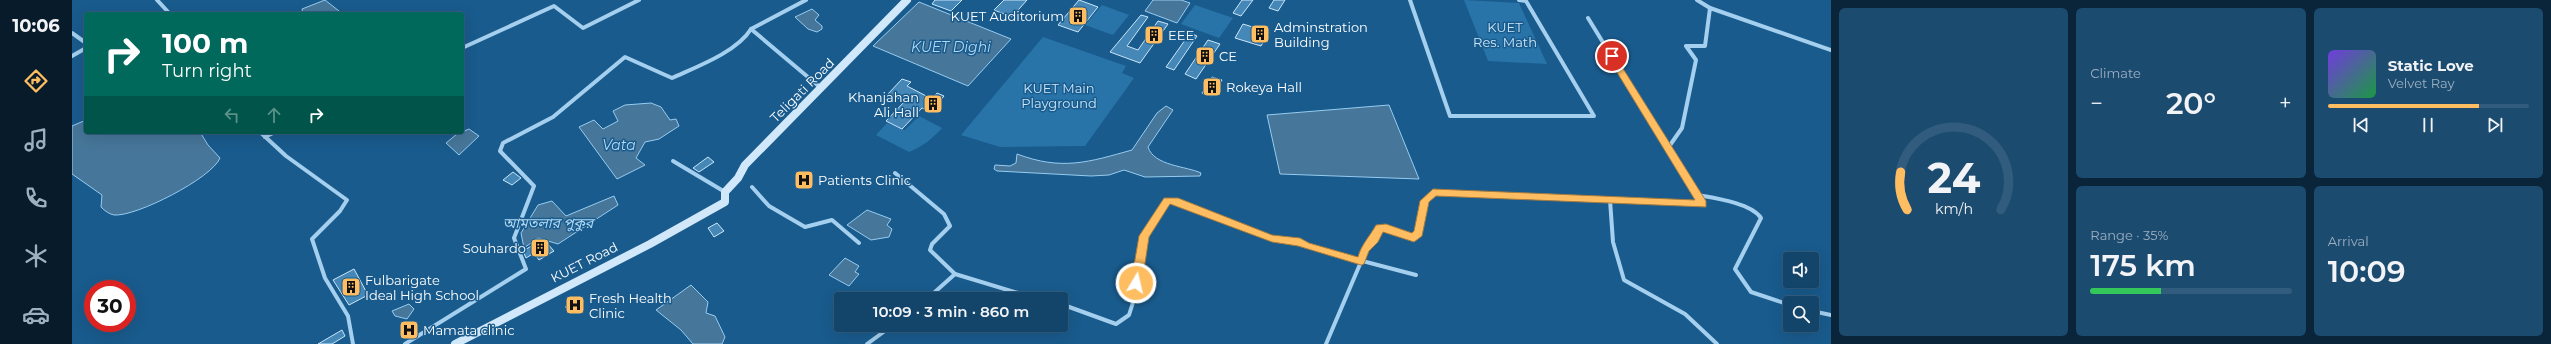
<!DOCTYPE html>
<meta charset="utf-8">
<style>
body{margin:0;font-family:Montserrat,"Noto Sans Bengali",sans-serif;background:#1c4b70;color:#f1f3f6;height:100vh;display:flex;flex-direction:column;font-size:15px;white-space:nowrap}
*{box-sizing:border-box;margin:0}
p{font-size:13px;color:#9db0c1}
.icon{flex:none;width:22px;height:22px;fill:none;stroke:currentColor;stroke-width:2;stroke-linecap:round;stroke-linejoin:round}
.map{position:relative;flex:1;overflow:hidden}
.panel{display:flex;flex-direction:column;gap:8px;padding:8px;background:#0a253a;width:720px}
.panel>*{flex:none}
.guide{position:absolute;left:12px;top:12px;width:380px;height:122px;border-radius:4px;box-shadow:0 4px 16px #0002,0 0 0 1px #325c7e;background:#00695c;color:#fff;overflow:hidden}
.buttons{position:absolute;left:1711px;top:252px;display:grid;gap:8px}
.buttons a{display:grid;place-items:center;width:36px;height:36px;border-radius:4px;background:#13446a;box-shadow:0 4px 16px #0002,0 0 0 1px #325c7e;font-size:20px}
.speed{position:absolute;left:12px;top:280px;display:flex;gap:8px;font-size:20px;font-weight:700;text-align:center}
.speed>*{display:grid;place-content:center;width:52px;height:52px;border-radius:50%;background:#13446a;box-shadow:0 4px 16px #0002,0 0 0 1px #325c7e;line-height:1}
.speed .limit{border:6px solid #d22;background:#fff;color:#111}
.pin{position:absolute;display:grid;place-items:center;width:34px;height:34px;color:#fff;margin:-17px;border:2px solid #fff;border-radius:50%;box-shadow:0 1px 4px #0007}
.me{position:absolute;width:44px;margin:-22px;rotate:9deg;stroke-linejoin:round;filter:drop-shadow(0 0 3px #0008)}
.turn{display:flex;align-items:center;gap:14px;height:84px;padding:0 12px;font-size:18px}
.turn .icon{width:52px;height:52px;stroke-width:2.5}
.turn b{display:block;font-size:28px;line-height:34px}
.lanes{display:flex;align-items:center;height:38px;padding:0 12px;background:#0003;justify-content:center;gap:20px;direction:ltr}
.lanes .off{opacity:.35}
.big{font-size:30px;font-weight:600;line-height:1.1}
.panel .tile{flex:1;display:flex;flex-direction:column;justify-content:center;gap:6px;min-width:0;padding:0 14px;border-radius:6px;background:#1c4b70}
.panel .dial{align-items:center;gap:0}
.dial svg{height:104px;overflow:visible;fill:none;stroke:#325c7e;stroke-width:7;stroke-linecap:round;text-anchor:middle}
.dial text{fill:#f1f3f6;stroke:none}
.song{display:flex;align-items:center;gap:12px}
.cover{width:48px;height:48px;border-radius:6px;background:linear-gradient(135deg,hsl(260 70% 55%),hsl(140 70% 35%))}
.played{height:4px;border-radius:2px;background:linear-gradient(90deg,#ffbd61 75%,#325c7e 75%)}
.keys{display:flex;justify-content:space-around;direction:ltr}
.heat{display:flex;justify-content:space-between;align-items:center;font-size:22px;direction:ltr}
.charge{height:6px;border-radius:3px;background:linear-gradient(90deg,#34c759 35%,#325c7e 0)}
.panel .tiles{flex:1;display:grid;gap:8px;grid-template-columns:repeat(3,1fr)}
.tile:first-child{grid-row:span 2}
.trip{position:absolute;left:762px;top:292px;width:234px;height:40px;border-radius:4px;background:#13446a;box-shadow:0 4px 16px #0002,0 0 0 1px #325c7e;font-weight:600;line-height:40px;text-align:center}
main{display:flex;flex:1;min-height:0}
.tabs{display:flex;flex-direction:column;width:72px;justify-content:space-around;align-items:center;background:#081b2a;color:#9db0c1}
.tabs .icon{width:28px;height:28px}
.tabs .current{color:#ffbd61}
.tabs b{font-size:18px;color:#f1f3f6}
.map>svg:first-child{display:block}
</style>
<main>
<nav class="tabs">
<b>10:06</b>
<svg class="icon current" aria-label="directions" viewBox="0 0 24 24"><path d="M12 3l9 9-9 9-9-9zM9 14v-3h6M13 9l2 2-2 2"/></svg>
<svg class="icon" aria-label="music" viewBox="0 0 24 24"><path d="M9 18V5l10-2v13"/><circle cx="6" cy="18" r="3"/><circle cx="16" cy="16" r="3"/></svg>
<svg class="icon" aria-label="phone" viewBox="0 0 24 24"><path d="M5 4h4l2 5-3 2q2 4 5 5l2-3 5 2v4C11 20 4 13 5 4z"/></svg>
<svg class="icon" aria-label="climate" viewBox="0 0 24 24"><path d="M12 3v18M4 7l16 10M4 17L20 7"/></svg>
<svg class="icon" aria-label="car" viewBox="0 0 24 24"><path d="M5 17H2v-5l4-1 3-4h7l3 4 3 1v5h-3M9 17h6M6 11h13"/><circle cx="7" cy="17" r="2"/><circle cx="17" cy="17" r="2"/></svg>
</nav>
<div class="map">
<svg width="1759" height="344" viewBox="0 0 1759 344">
<rect width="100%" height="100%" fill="#195b8d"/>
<g fill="#2874a9">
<path d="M1392 0 1447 3 1475 64 1416 61Z"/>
<path d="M1030 5 1057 15 1041 35 1013 25Z"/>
<path d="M1123 5 1161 18 1147 38 1109 24Z"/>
<path d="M971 37 1054 66 1050 73 1062 78 1013 146 928 147 889 135Z"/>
<path d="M847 116 870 128C861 138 850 147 837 152L804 135 815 123 833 130Z"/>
</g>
<g fill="#467699" stroke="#97ccf1">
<path d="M253 0 267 11 260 14H231L230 9Z"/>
<path d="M1081 0H1109L1118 3 1105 23 1073 11Z"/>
<path d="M847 2 939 39 896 86 801 46Z"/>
<path d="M740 9 747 15 743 20 750 26V29L745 32 736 29 723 17Z"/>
<path d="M579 103 589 107 598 120 604 119 607 126 587 139 573 142 564 158 573 165 545 179 507 127 522 120 531 129 546 121 541 111 553 105Z"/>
<path d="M1317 105 1347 179 1208 174 1195 115Z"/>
<path d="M1094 106 1101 110 1076 147C1082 166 1114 166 1129 173L1128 176 1073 177 1052 170 1037 175 1019 176 925 171 922 169 923 165 938 166 944 163 945 154C990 171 1017 162 1060 150L1085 113Z"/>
<path d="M14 120V132H128L136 145 148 158C140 178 64 217 42 215 37 214 33 211 29 207L30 195 0 174V126Z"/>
<path d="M397 129 407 136 387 155 374 143 385 134Z"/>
<path d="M542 196 546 205 486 244 466 238 452 248 449 233 466 205 480 201 494 216Z"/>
<path d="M795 210 819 219 815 225 820 229 817 237 799 240 775 225Z"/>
<path d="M773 258 787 266 783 272 787 274 777 286 757 275Z"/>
<path d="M619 285 636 302 634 313 643 316 653 337 650 344H621L609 330 584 310Z"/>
<path d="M337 304 342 309 335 319 323 316 320 311Z"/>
</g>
<g fill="#4587b7" stroke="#cae6fa">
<path d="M863 0H890L879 11 860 4Z"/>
<path d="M932 0H955L940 17 922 10Z"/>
<path d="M1007 0 1026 7 1006 32 986 25Z"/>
<path d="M1170 0H1181L1169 16 1161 13Z"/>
<path d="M1202 0H1213L1206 11 1197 8Z"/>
<path d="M1069 15 1076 17 1055 46 1066 50 1086 21 1096 24 1068 63 1038 52Z"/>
<path d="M1171 24 1197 32 1189 46 1163 38Z"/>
<path d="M1118 33 1125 36 1102 70 1094 67Z"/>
<path d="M1136 40 1148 44 1124 79 1113 74Z"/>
<path d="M1140 77 1150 80 1140 96 1130 93Z"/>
<path d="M830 79 839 82 835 86 860 99 865 93 872 96 859 112 850 108 830 129 814 121 833 101 816 94Z"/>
<path d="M636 157 642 162 627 172 621 168Z"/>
<path d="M441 172 449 178 440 185 431 180Z"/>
<path d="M645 223 652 231 642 237 636 228Z"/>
<path d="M468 241 474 242 482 251 467 260 462 253 454 258 451 251Z"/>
<path d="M282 269 296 295 277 305 261 280Z"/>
<path d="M505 297 512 304 501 313 493 307Z"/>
<path d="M270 330 273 336 260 344H246Z"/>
</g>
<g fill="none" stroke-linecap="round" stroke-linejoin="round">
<g stroke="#a4cfee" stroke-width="4">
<path d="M85 0 98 14"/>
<path d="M1338 0 1378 116H1522L1454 1 1447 0"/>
<path d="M1625 0 1638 8"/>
<path d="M679 29 749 88"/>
<path d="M0 33 14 43"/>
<path d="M390 48 482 6 511 28 567 0"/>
<path d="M0 56 14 48"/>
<path d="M188 132 214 156 275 200 268 211 240 239 253 278 276 316 281 344"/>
<path d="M193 137 203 132"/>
<path d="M1596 148 1610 128 1624 60 1614 46H1633L1638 8 1759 50"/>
<path d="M601 161 653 192"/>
<path d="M823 173 872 214 878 226 860 244 858 250 883 274"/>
<path d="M680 187 697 206 733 227 760 220 787 243"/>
<path d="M1625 195C1642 198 1679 203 1689 218L1663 269 1679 292 1718 305"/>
<path d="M1538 200 1541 242 1552 280 1613 314 1645 344"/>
<path d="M855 299 883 274 946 293 976 299"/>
<path d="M989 304 1044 324 1057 315 1064 293 1072 236 1096 201H1103L1199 238 1228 242 1233 246 1344 275"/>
<path d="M1740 311 1759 315"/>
<path d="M333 344 454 269 442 238 462 186 428 151 431 143 481 117 553 57 600 78C624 67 665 52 679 29L734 0"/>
<path d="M795 344 821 325"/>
<path d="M1254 344 1297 243 1303 240 1308 228 1342 238C1353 224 1347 204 1361 192L1630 204 1516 18"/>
</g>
<path stroke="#d1e8fa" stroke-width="8" d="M383 344 578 244 653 202V192L666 178 673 165 835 0"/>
</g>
<path fill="#ffbd61" stroke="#a67b3f" d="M1540 53 1542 54 1634 201V207L1364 196 1357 202 1350 236 1342 242 1311 232 1306 242 1297 251 1292 264 1289 265 1226 246 1200 242 1098 204 1077 237 1070 283 1064 287 1059 283 1067 236 1092 198H1106L1200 235 1228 238 1237 243 1286 257C1289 245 1298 236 1304 225L1314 224 1340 233 1342 231 1348 201 1361 189 1623 200 1535 56Z"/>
<defs>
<symbol id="building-square" viewBox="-11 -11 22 22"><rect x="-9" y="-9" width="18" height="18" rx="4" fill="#ffbd61" stroke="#195b8d"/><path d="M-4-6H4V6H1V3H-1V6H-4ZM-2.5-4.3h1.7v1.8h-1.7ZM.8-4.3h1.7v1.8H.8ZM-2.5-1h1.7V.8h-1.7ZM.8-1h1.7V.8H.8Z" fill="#111"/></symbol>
<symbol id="hospital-square" viewBox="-11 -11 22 22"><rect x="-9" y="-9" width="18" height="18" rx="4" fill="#ffbd61" stroke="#195b8d"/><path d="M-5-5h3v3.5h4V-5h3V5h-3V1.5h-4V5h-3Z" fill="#111"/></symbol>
</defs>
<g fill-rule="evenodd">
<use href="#building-square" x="995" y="5" width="22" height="22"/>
<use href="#building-square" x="1177" y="23" width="22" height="22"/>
<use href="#building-square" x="1071" y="24" width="22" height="22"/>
<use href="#building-square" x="1122" y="45" width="22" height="22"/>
<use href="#building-square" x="1129" y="76" width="22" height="22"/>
<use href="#building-square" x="850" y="93" width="22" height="22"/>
<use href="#hospital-square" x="721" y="169" width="22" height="22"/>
<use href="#building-square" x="457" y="237" width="22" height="22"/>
<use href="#building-square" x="268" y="276" width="22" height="22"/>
<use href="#hospital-square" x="492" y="294" width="22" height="22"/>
<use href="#hospital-square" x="326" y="319" width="22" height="22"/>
</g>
<g text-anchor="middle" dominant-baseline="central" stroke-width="3" stroke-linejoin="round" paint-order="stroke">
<g font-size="13" fill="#fff" stroke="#195b8d" text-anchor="start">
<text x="992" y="16" text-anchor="end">KUET Auditorium</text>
<text x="1202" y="27">Adminstration<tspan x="1202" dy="15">Building</tspan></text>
<text x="1096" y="35">EEE</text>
<text x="1147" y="56">CE</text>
<text x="1154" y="87">Rokeya Hall</text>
<text x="847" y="97" text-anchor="end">Khanjahan<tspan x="847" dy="15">Ali Hall</tspan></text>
<text x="746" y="180">Patients Clinic</text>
<text x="454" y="248" text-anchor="end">Souhardo</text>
<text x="293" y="280">Fulbarigate<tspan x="293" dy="15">Ideal High School</tspan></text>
<text x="517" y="298">Fresh Health<tspan x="517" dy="15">Clinic</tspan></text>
<text x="351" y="330">Mamata clinic</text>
</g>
<g font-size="13" fill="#cae6fa" stroke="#195b8d">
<text x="1433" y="27">KUET<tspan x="1433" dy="15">Res. Math</tspan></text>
<text x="987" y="88">KUET Main<tspan x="987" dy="15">Playground</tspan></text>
</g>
<g font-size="13" fill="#fff" stroke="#195b8d">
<text transform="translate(730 90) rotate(-45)">Teligati Road</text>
<text transform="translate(512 262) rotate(-27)">KUET Road</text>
</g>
<g font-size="14" font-style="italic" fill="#b0d9f5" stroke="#195b8d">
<text x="879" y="47">KUET Dighi</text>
<text x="547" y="145">Vata</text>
<text x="476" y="223">আমতলার পুকুর</text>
</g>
</g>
</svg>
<div class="buttons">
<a><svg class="icon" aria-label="sound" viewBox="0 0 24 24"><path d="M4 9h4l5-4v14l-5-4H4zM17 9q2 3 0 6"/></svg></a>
<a><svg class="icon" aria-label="search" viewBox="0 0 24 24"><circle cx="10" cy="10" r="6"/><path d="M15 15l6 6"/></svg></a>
</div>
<div class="speed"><div class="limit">30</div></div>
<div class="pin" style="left:1540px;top:56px;background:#d93025"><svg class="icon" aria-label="arrive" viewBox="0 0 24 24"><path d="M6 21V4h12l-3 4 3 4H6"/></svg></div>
<svg class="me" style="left:1064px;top:283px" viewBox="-20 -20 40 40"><circle r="17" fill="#ffbd61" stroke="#fff" stroke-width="3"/><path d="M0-11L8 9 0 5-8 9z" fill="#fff"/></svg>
<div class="trip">10:09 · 3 min · 860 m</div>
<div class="guide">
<div class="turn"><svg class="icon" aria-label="right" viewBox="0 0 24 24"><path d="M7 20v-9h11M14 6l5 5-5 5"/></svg><div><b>100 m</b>Turn right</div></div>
<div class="lanes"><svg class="icon off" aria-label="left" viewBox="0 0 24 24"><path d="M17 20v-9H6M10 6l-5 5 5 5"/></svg><svg class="icon off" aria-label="ahead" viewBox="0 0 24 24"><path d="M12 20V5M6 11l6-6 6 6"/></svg><svg class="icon" aria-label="right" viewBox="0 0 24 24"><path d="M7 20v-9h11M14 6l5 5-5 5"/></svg></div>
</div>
</div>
<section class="panel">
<div class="tiles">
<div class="tile dial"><svg viewBox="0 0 100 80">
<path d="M14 69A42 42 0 1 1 86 69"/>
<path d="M14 69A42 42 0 0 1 9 40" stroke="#ffbd61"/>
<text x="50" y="56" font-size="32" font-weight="700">24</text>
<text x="50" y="72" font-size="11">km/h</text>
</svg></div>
<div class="tile"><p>Climate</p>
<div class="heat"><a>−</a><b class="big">20°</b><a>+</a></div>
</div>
<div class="tile">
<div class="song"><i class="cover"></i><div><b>Static Love</b><p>Velvet Ray</p></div></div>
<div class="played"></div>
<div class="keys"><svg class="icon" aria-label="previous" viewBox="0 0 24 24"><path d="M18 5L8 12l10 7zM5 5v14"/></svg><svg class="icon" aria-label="pause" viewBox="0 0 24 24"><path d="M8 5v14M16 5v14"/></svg><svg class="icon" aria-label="next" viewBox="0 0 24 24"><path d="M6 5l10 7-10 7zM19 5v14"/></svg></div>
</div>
<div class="tile"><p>Range · 35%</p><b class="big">175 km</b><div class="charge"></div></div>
<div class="tile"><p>Arrival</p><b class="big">10:09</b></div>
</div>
</section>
</main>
